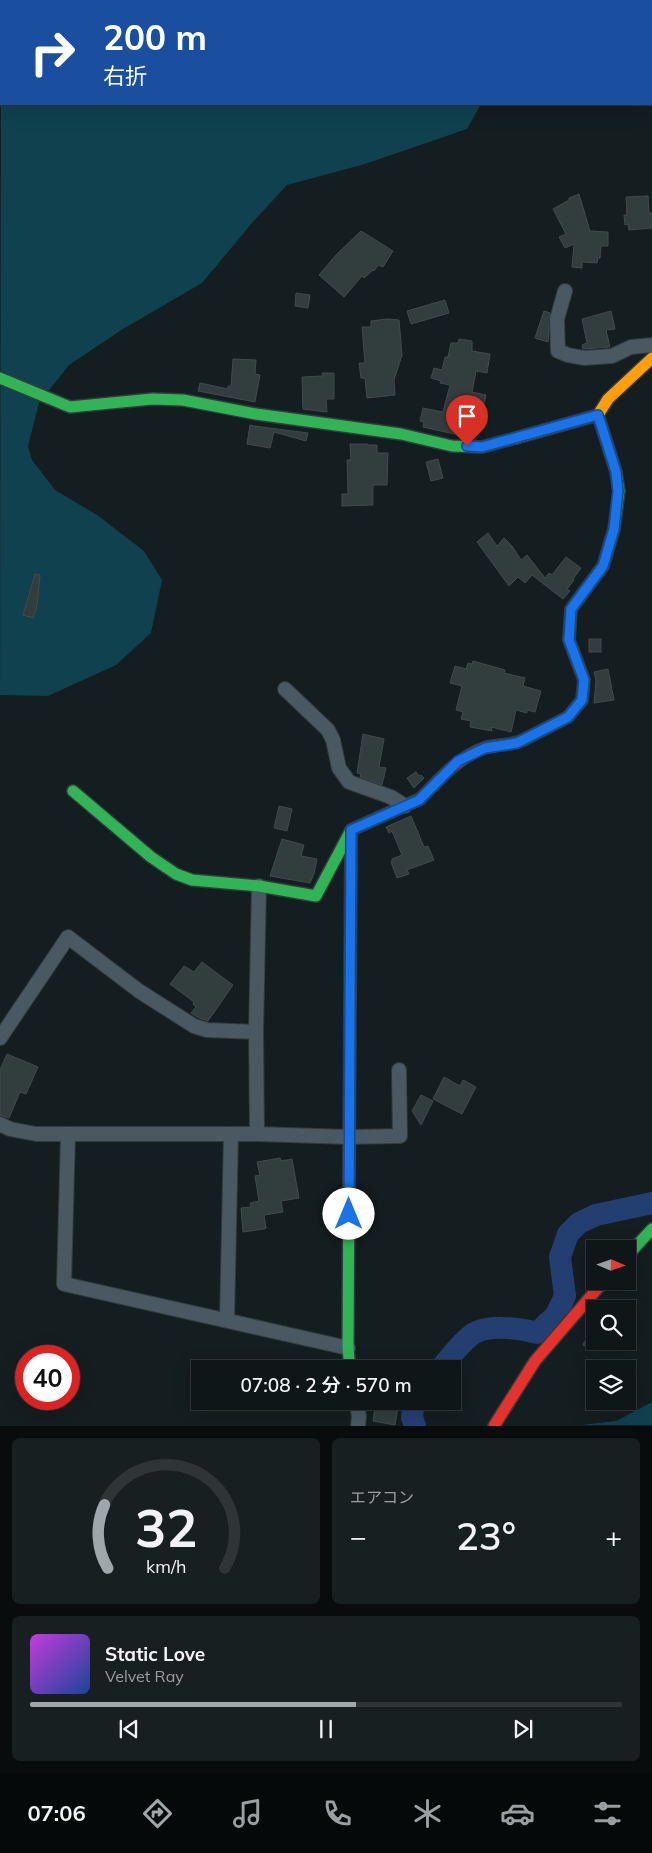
<!DOCTYPE html>
<html lang="ja">
<meta charset="utf-8">
<style>
body{margin:0;font-family:Mulish,"Noto Sans JP",sans-serif;background:#181f20;color:#f1f3f6;height:100vh;display:flex;flex-direction:column;font-size:19px;white-space:nowrap}
*{box-sizing:border-box;margin:0}
p{font-size:16px;color:#9b9fa1}
.icon{flex:none;width:28px;height:28px;fill:none;stroke:currentColor;stroke-width:2;stroke-linecap:round;stroke-linejoin:round}
.map{position:relative;height:1426px;overflow:hidden}
.side{display:flex;flex-direction:column;gap:12px;padding:12px;background:#080c0d;flex:1}
.side>*{flex:none}
.banner{position:absolute;left:0px;top:0px;width:652px;height:105px;box-shadow:0 5px 20px #0002,0 0 0 1px #2f3536;background:#1a4fa0;color:#fff;overflow:hidden}
.needle{width:32px;rotate:92deg}
.fabs{position:absolute;left:586px;top:1240px;display:grid;gap:10px}
.fabs a{display:grid;place-items:center;width:50px;height:50px;border-radius:0px;background:#0f1617;box-shadow:0 5px 20px #0002,0 0 0 1px #2f3536;font-size:25px}
.speed{position:absolute;left:15px;top:1345px;display:flex;gap:10px;font-size:25px;font-weight:700;text-align:center}
.speed>*{display:grid;place-content:center;width:65px;height:65px;border-radius:50%;background:#0f1617;box-shadow:0 5px 20px #0002,0 0 0 1px #2f3536;line-height:1}
.speed .limit{border:8px solid #d22;background:#fff;color:#111}
.pin{position:absolute;display:grid;place-items:center;width:42px;height:42px;color:#fff;margin:-51px -21px;border-radius:50% 50% 50% 0;rotate:-45deg;box-shadow:0 0 5px #0007}
.pin .icon{rotate:45deg}
.me{position:absolute;width:55px;margin:-28px;rotate:0deg;stroke-linejoin:round;filter:drop-shadow(0 0 4px #0008)}
.turn{display:flex;align-items:center;gap:18px;height:105px;padding:0 20px;font-size:22px}
.turn .icon{width:65px;height:65px;stroke-width:2.5}
.turn b{display:block;font-size:35px;line-height:42px}
.big{font-size:38px;font-weight:600;line-height:1.1}
.side .card{flex:1;display:flex;flex-direction:column;justify-content:center;gap:8px;min-width:0;padding:0 18px;border-radius:8px;background:#181f20}
.side .dial{align-items:center;gap:0}
.dial svg{height:130px;overflow:visible;fill:none;stroke:#2f3536;stroke-width:7;stroke-linecap:round;text-anchor:middle}
.dial text{fill:#f1f3f6;stroke:none}
.song{display:flex;align-items:center;gap:15px}
.cover{width:60px;height:60px;border-radius:8px;background:linear-gradient(135deg,hsl(290 70% 55%),hsl(220 70% 35%))}
.played{height:5px;border-radius:2px;background:linear-gradient(90deg,#9ea7aa 55%,#2f3536 55%)}
.keys{display:flex;justify-content:space-around;direction:ltr}
.heat{display:flex;justify-content:space-between;align-items:center;font-size:28px;direction:ltr}
.side .tiles{flex:1;display:grid;gap:12px;grid-template-columns:1fr 1fr}
.card:last-child{grid-column:span 2}
.trip{position:absolute;left:191px;top:1360px;width:270px;height:50px;border-radius:0px;background:#0f1617;box-shadow:0 5px 20px #0002,0 0 0 1px #2f3536;font-weight:600;line-height:50px;text-align:center}
.tabs{display:flex;height:80px;justify-content:space-around;align-items:center;background:#060909;color:#9b9fa1}
.tabs .icon{width:35px;height:35px}
.tabs .active{color:#9ea7aa}
.tabs b{font-size:22px;color:#f1f3f6}
.map>svg:first-child{display:block}
</style>
<div class="map">
<svg width="652" height="1426" viewBox="0 0 652 1426">
<rect width="100%" height="100%" fill="#141d1f"/>
<g fill="#10414f">
<path d="M24 0H501L502 1H22Z"/>
<path d="M1 18V104H481L467 129 365 164 287 185 252 223 202 283 123 329 69 365 39 403 28 446 32 460 55 490 97 515 144 551 162 580 151 633 116 665 48 696 0 695Z"/>
<path d="M652 1402V1425H581L616 1421Z"/>
</g>
<g fill="none" stroke-linecap="round" stroke-linejoin="round">
<g stroke="#233f72" stroke-width="22">
<path d="M440 1369C450 1358 458 1346 469 1337 484 1323 519 1328 537 1333L556 1315 565 1296 560 1257 568 1234 579 1223 596 1215 652 1203"/>
<path d="M414 1401 412 1417 415 1426"/>
</g>
</g>
<g fill="#323d3e" stroke="#434a4c">
<path d="M579 194 590 231 608 232V246H601L600 258H598L597 263 582 262V268L572 267 574 244 565 248 559 237 566 234 553 209 569 200V198Z"/>
<path d="M648 196 649 213H652V228L629 230 628 224 625 225 624 215H627L626 197Z"/>
<path d="M361 231 393 251 383 267 378 265 374 271 373 270 364 278 362 276 344 297 319 275 337 254Z"/>
<path d="M296 293 310 295 308 308 295 306Z"/>
<path d="M445 300 449 313 411 324 407 311Z"/>
<path d="M544 311 550 313 548 342 535 338Z"/>
<path d="M611 311 615 329 606 330 610 347 583 349 582 345 587 343 582 319Z"/>
<path d="M387 319 399 320 402 355 394 380 395 395 367 398 365 378H361L359 363H365L362 327H371V321Z"/>
<path d="M459 339 472 341V351L490 354 487 373 476 371 472 392 486 395 479 427 471 425 470 435 454 434 423 427 424 422 420 421 423 408 443 412 450 385 440 383 441 381 431 378 434 368 442 370 445 357H448L451 343H458Z"/>
<path d="M233 359 256 360 255 374 260 375 255 402 198 391 200 383 228 389V386H231Z"/>
<path d="M322 373H334V399H326L327 412 303 409 302 377 323 376Z"/>
<path d="M250 425 254 426 308 433 306 441 274 432 270 448 247 444Z"/>
<path d="M350 444H368V445H377V453H388L387 485H373V505L342 506V494H348L347 460H351Z"/>
<path d="M438 459 443 478 431 481 426 462Z"/>
<path d="M488 533 497 546 504 538 512 546 521 560 527 555 545 578 549 573 552 575 566 557 581 568 573 579 574 580 567 589 570 591 563 599 532 575 525 583 518 577 509 586 477 542Z"/>
<path d="M35 574 40 575 37 606 33 618 23 615Z"/>
<rect x="589" y="639" width="12" height="13"/>
<path d="M473 661 505 670 504 673 525 678 523 686 541 691 535 712 527 710V713L516 710 511 732 491 727 492 731 470 727 471 721 461 719 463 712 456 710 462 686 450 683 455 666 466 669 468 663 472 664Z"/>
<path d="M608 669 614 700 594 703 596 681 594 672Z"/>
<path d="M363 734 384 739 379 767 386 768 382 785 360 777 361 774 357 773Z"/>
<path d="M416 772 419 776 421 775 424 778 414 788 407 778Z"/>
<path d="M279 806 292 809 287 831 274 828Z"/>
<path d="M411 816 424 847 428 846 434 860 407 870 409 874 397 878 391 862 392 861V859L402 855 392 831 389 833 386 827Z"/>
<path d="M282 839 304 845 301 856 317 859 314 874 310 883 270 876Z"/>
<path d="M202 962 233 985 208 1021 199 1018 191 1013 196 1007 193 1004 194 1002 170 984 184 966 194 972Z"/>
<path d="M7 1054 38 1067 26 1094 20 1092 9 1118 0 1115V1070Z"/>
<path d="M444 1077 460 1086 463 1080 476 1087 462 1114 433 1099Z"/>
<path d="M421 1095 433 1101 421 1125 412 1111Z"/>
<path d="M280 1158 281 1161 292 1159 299 1198 281 1201 283 1212 264 1215 266 1228 264 1229 243 1232 241 1208 251 1207 250 1203 259 1201 255 1176 260 1175 257 1162Z"/>
<path d="M595 1321V1351L583 1345Z"/>
<path d="M381 1401H399L395 1425 373 1421 375 1406 380 1407Z"/>
</g>
<g fill="none" stroke-linecap="round" stroke-linejoin="round">
<defs>
<g id="street">
<path d="M565 291 557 319 558 351 568 355 584 358 612 356 631 347 652 345"/>
<path d="M285 689 328 730 333 740 339 768 349 782 391 797 405 806"/>
<path d="M0 1038 68 937 139 991 194 1026 207 1030 256 1032"/>
<path d="M0 1124 10 1129 36 1134H257L349 1137 400 1136 399 1070"/>
<path d="M68 1134 64 1284 348 1348"/>
<path d="M257 1134 256 1032 259 886"/>
<path d="M227 1320 231 1134"/>
<path d="M356 1401 359 1416 358 1426"/>
</g>
<g id="fast">
<path d="M0 378 70 407 152 399 183 400 256 414 401 434 452 446 482 447 516 438"/>
<path d="M523 740 568 717 582 700 584 680 569 640 571 609 603 566 614 529 619 491 616 472 598 415"/>
<path d="M73 791 151 857 176 874 192 880 259 886 316 896 351 830 420 799"/>
<path d="M628 1255 652 1229"/>
<path d="M350 1369 348 1348 351 834"/>
</g>
<path id="slow" d="M516 438 598 415 608 399 652 358"/>
<g id="jam">
<path d="M420 799C439 780 457 758 484 748 497 744 511 746 523 740"/>
<path d="M494 1426 535 1361 604 1281"/>
</g>
</defs>
<use href="#street" stroke="#333a3c" stroke-width="16"/>
<use href="#fast" stroke="#333a3c" stroke-width="14"/>
<use href="#slow" stroke="#333a3c" stroke-width="14"/>
<use href="#jam" stroke="#333a3c" stroke-width="14"/>
<use href="#street" stroke="#495861" stroke-width="14"/>
<use href="#fast" stroke="#30b455" stroke-width="11"/>
<use href="#slow" stroke="#ff9f0a" stroke-width="11"/>
<use href="#jam" stroke="#e5322d" stroke-width="11"/>
</g>
<g fill="none" stroke-linecap="round" stroke-linejoin="round">
<defs>
<path id="route" d="M349 1214 351 830 419 800 458 761 485 748 517 743 568 717 582 700 584 680 569 640 571 609 603 566 614 529 618 491 616 472 598 415 482 447 467 446"/>
</defs>
<use href="#route" stroke="#114b97" stroke-width="12"/>
<use href="#route" stroke="#1a73e8" stroke-width="9"/>
</g>
</svg>
<div class="fabs">
<a><svg class="needle" viewBox="-14 -14 28 28"><path d="M0-13l5 13h-10z" fill="#e53935"/><path d="M0 13l5-13h-10z" fill="#9b9fa1"/></svg></a>
<a><svg class="icon" aria-label="search" viewBox="0 0 24 24"><circle cx="10" cy="10" r="6"/><path d="M15 15l6 6"/></svg></a>
<a><svg class="icon" aria-label="layers" viewBox="0 0 24 24"><path d="M12 4l9 5-9 5-9-5zM3 14l9 5 9-5"/></svg></a>
</div>
<div class="speed"><div class="limit">40</div></div>
<div class="pin" style="left:467px;top:446px;background:#d93025"><svg class="icon" aria-label="arrive" viewBox="0 0 24 24"><path d="M6 21V4h12l-3 4 3 4H6"/></svg></div>
<svg class="me" style="left:349px;top:1214px" viewBox="-20 -20 40 40"><circle r="19" fill="#fff"/><path d="M0-13L10 11 0 6-10 11z" fill="#1a73e8"/></svg>
<div class="trip">07:08 · 2 分 · 570 m</div>
<div class="banner">
<div class="turn"><svg class="icon" aria-label="right" viewBox="0 0 24 24"><path d="M7 20v-9h11M14 6l5 5-5 5"/></svg><div><b>200 m</b>右折</div></div>
</div>
</div>
<section class="side">
<div class="tiles">
<div class="card dial"><svg viewBox="0 0 100 80">
<path d="M14 69A42 42 0 1 1 86 69"/>
<path d="M14 69A42 42 0 0 1 12 30" stroke="#9ea7aa"/>
<text x="50" y="56" font-size="32" font-weight="700">32</text>
<text x="50" y="72" font-size="11">km/h</text>
</svg></div>
<div class="card"><p>エアコン</p>
<div class="heat"><a>−</a><b class="big">23°</b><a>+</a></div>
</div>
<div class="card">
<div class="song"><i class="cover"></i><div><b>Static Love</b><p>Velvet Ray</p></div></div>
<div class="played"></div>
<div class="keys"><svg class="icon" aria-label="previous" viewBox="0 0 24 24"><path d="M18 5L8 12l10 7zM5 5v14"/></svg><svg class="icon" aria-label="pause" viewBox="0 0 24 24"><path d="M8 5v14M16 5v14"/></svg><svg class="icon" aria-label="next" viewBox="0 0 24 24"><path d="M6 5l10 7-10 7zM19 5v14"/></svg></div>
</div>
</div>
</section>
<nav class="tabs">
<b>07:06</b>
<svg class="icon active" aria-label="directions" viewBox="0 0 24 24"><path d="M12 3l9 9-9 9-9-9zM9 14v-3h6M13 9l2 2-2 2"/></svg>
<svg class="icon" aria-label="music" viewBox="0 0 24 24"><path d="M9 18V5l10-2v13"/><circle cx="6" cy="18" r="3"/><circle cx="16" cy="16" r="3"/></svg>
<svg class="icon" aria-label="phone" viewBox="0 0 24 24"><path d="M5 4h4l2 5-3 2q2 4 5 5l2-3 5 2v4C11 20 4 13 5 4z"/></svg>
<svg class="icon" aria-label="climate" viewBox="0 0 24 24"><path d="M12 3v18M4 7l16 10M4 17L20 7"/></svg>
<svg class="icon" aria-label="car" viewBox="0 0 24 24"><path d="M5 17H2v-5l4-1 3-4h7l3 4 3 1v5h-3M9 17h6M6 11h13"/><circle cx="7" cy="17" r="2"/><circle cx="17" cy="17" r="2"/></svg>
<svg class="icon" aria-label="filters" viewBox="0 0 24 24"><path d="M4 7h16M4 17h16"/><circle cx="9" cy="7" r="2"/><circle cx="15" cy="17" r="2"/></svg>
</nav>
